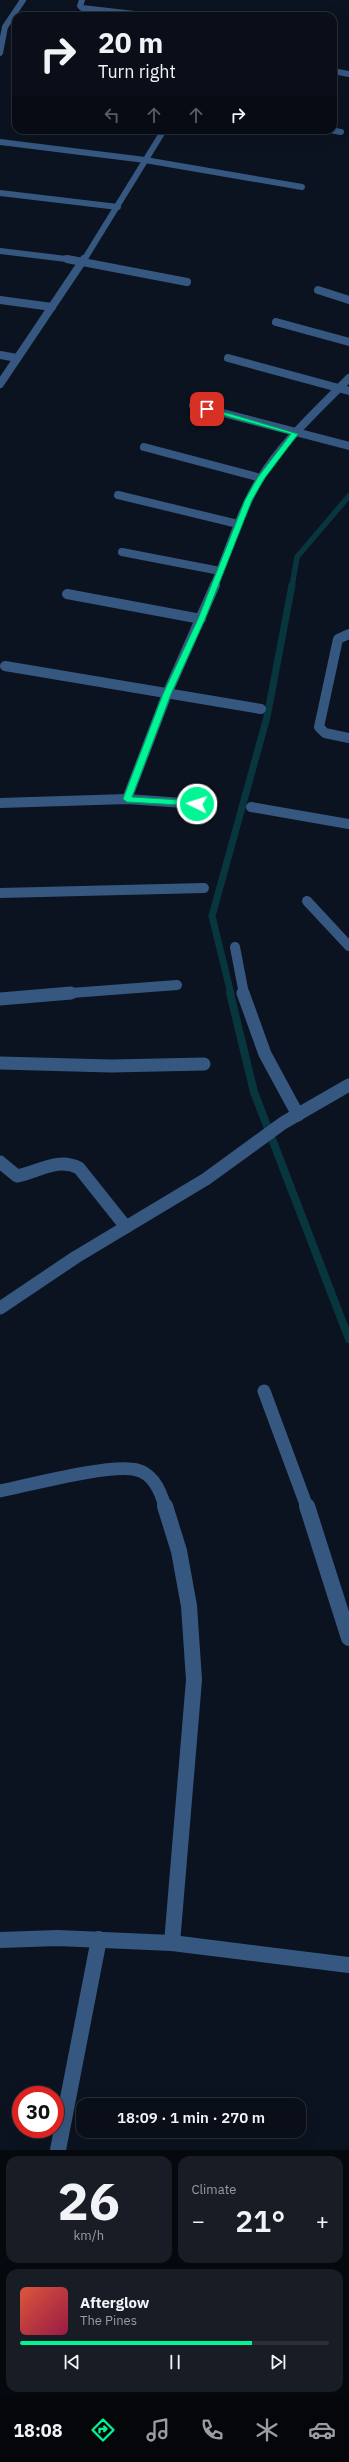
<!DOCTYPE html>
<meta charset="utf-8">
<style>
body{margin:0;font-family:"IBM Plex Sans",sans-serif;background:#171c25;color:#f1f3f6;height:100vh;display:flex;flex-direction:column;font-size:15px;white-space:nowrap}
*{box-sizing:border-box;margin:0}
p{font-size:13px;color:#999ca2}
.icon{flex:none;width:22px;height:22px;fill:none;stroke:currentColor;stroke-width:2;stroke-linecap:round;stroke-linejoin:round}
.map{position:relative;height:2150px;overflow:hidden}
.side{display:flex;flex-direction:column;gap:6px;padding:6px;background:#05080d;flex:1}
.side>*{flex:none}
.guide{position:absolute;left:12px;top:12px;width:325px;height:122px;border-radius:12px;box-shadow:0 4px 16px #0002,0 0 0 1px #292e37;background:#090e18;color:#f1f3f6;overflow:hidden}
.speed{position:absolute;left:12px;top:2086px;display:flex;gap:8px;font-size:20px;font-weight:700;text-align:center}
.speed>*{display:grid;place-content:center;width:52px;height:52px;border-radius:50%;background:#090e18;box-shadow:0 4px 16px #0002,0 0 0 1px #292e37;line-height:1}
.speed .limit{border:6px solid #d22;background:#fff;color:#111}
.pin{position:absolute;display:grid;place-items:center;width:34px;height:34px;color:#fff;margin:-17px;border-radius:8px;box-shadow:0 2px 6px #0006}
.me{position:absolute;width:44px;margin:-22px;rotate:274deg;stroke-linejoin:round;filter:drop-shadow(0 0 3px #0008)}
.turn{display:flex;align-items:center;gap:14px;height:84px;padding:0 20px;font-size:18px}
.turn .icon{width:52px;height:52px;stroke-width:2.5}
.turn b{display:block;font-size:28px;line-height:34px}
.lanes{display:flex;align-items:center;height:38px;padding:0 20px;background:#0003;justify-content:center;gap:20px;direction:ltr}
.lanes .off{opacity:.35}
.big{font-size:30px;font-weight:600;line-height:1.1}
.side .tile{flex:1;display:flex;flex-direction:column;justify-content:center;gap:6px;min-width:0;padding:0 14px;border-radius:12px;background:#171c25}
.side .dial{align-items:center;gap:0}
.dial b{font-size:52px;line-height:1}
.song{display:flex;align-items:center;gap:12px}
.cover{width:48px;height:48px;border-radius:6px;background:linear-gradient(135deg,hsl(10 70% 55%),hsl(340 70% 35%))}
.played{height:4px;border-radius:2px;background:linear-gradient(90deg,#00f694 75%,#292e37 75%)}
.keys{display:flex;justify-content:space-around;direction:ltr}
.heat{display:flex;justify-content:space-between;align-items:center;font-size:22px;direction:ltr}
.side .tiles{flex:1;display:grid;gap:6px;grid-template-columns:1fr 1fr}
.tile:last-child{grid-column:span 2}
.trip{position:absolute;left:76px;top:2098px;width:230px;height:40px;border-radius:12px;background:#090e18;box-shadow:0 4px 16px #0002,0 0 0 1px #292e37;font-weight:600;line-height:40px;text-align:center}
.tabs{display:flex;height:64px;justify-content:space-around;align-items:center;background:#04060a;color:#999ca2}
.tabs .icon{width:28px;height:28px}
.tabs .on{color:#00f694}
.tabs b{font-size:18px;color:#f1f3f6}
.map>svg:first-child{display:block}
</style>
<div class="map">
<svg width="349" height="2150" viewBox="0 0 349 2150">
<rect width="100%" height="100%" fill="#0c1320"/>
<g fill="none" stroke-linecap="round" stroke-linejoin="round">
<path stroke="#08363e" stroke-width="5.5" d="M292 586 297 557 349 496"/>
<path stroke="#08363e" stroke-width="7" d="M231 994 212 916 267 717 292 585"/>
<path stroke="#08363e" stroke-width="8" d="M230 993 254 1092 349 1339"/>
<g stroke="#365880" stroke-width="6">
<path d="M82 0 80 6 82 8 152 16"/>
<path d="M0 53 5 27 23 0"/>
<path d="M333 71 349 74"/>
<path d="M330 130 341 132"/>
<path d="M0 142 145 160 302 187"/>
<path d="M0 193 118 207"/>
<path d="M0 251 75 260"/>
<path d="M84 260 164 130"/>
</g>
<g stroke="#365880" stroke-width="8">
<path d="M67 259 187 282"/>
<path d="M318 290 349 300"/>
<path d="M0 300 52 307"/>
<path d="M276 322 349 342"/>
<path d="M0 355 17 358"/>
<path d="M228 358 349 391"/>
<path d="M0 384 84 259"/>
<path d="M193 405 349 446"/>
<path d="M144 447 261 478"/>
<path d="M118 495 238 524"/>
<path d="M122 552 220 571"/>
<path d="M214 586C229 550 240 512 260 479 283 441 318 410 349 378"/>
</g>
<g stroke="#365880" stroke-width="10">
<path d="M67 594 201 619"/>
<path d="M349 634 338 639 319 727 325 733 349 738"/>
<path d="M5 666 261 709"/>
<path d="M127 799 167 694 215 585"/>
<path d="M0 803 127 799 197 804"/>
<path d="M251 807 349 824"/>
<path d="M0 893 204 888"/>
<path d="M307 901 349 946"/>
<path d="M235 947 244 994"/>
<path d="M58 994 177 985"/>
</g>
<g stroke="#365880" stroke-width="13">
<path d="M243 993 265 1054 298 1115"/>
<path d="M0 999 71 993"/>
<path d="M0 1063 111 1066 204 1064"/>
<path d="M0 1162 17 1176C39 1172 57 1157 79 1168L126 1227"/>
<path d="M0 1308 76 1257 206 1179 283 1123 349 1085"/>
<path d="M264 1391 307 1507"/>
<path d="M0 1491C29 1485 112 1463 137 1470 154 1474 161 1492 165 1507"/>
</g>
<g stroke="#365880" stroke-width="16">
<path d="M165 1506 179 1551 189 1606 194 1680 172 1943"/>
<path d="M307 1506 349 1638"/>
<path d="M0 1940 58 1938 172 1943 349 1965"/>
<path d="M58 2150 99 1939"/>
</g>
</g>
<path fill="#00f694" stroke="#00a060" d="M207 407 298 434 264 479 252 500 205 619 171 694 132 797 197 801 201 804 197 806 127 802 123 799 163 694 198 619 245 500 258 477 291 434 205 410Z"/>
</svg>
<div class="speed"><div class="limit">30</div></div>
<div class="pin" style="left:207px;top:409px;background:#d93025"><svg class="icon" aria-label="arrive" viewBox="0 0 24 24"><path d="M6 21V4h12l-3 4 3 4H6"/></svg></div>
<svg class="me" style="left:197px;top:804px" viewBox="-20 -20 40 40"><circle r="17" fill="#00f694" stroke="#fff" stroke-width="3"/><path d="M0-11L8 9 0 5-8 9z" fill="#fff"/></svg>
<div class="trip">18:09 · 1 min · 270 m</div>
<div class="guide">
<div class="turn"><svg class="icon" aria-label="right" viewBox="0 0 24 24"><path d="M7 20v-9h11M14 6l5 5-5 5"/></svg><div><b>20 m</b>Turn right</div></div>
<div class="lanes"><svg class="icon off" aria-label="left" viewBox="0 0 24 24"><path d="M17 20v-9H6M10 6l-5 5 5 5"/></svg><svg class="icon off" aria-label="ahead" viewBox="0 0 24 24"><path d="M12 20V5M6 11l6-6 6 6"/></svg><svg class="icon off" aria-label="ahead" viewBox="0 0 24 24"><path d="M12 20V5M6 11l6-6 6 6"/></svg><svg class="icon" aria-label="right" viewBox="0 0 24 24"><path d="M7 20v-9h11M14 6l5 5-5 5"/></svg></div>
</div>
</div>
<section class="side">
<div class="tiles">
<div class="tile dial"><b>26</b><p>km/h</p></div>
<div class="tile"><p>Climate</p>
<div class="heat"><a>−</a><b class="big">21°</b><a>+</a></div>
</div>
<div class="tile">
<div class="song"><i class="cover"></i><div><b>Afterglow</b><p>The Pines</p></div></div>
<div class="played"></div>
<div class="keys"><svg class="icon" aria-label="previous" viewBox="0 0 24 24"><path d="M18 5L8 12l10 7zM5 5v14"/></svg><svg class="icon" aria-label="pause" viewBox="0 0 24 24"><path d="M8 5v14M16 5v14"/></svg><svg class="icon" aria-label="next" viewBox="0 0 24 24"><path d="M6 5l10 7-10 7zM19 5v14"/></svg></div>
</div>
</div>
</section>
<nav class="tabs">
<b>18:08</b>
<svg class="icon on" aria-label="directions" viewBox="0 0 24 24"><path d="M12 3l9 9-9 9-9-9zM9 14v-3h6M13 9l2 2-2 2"/></svg>
<svg class="icon" aria-label="music" viewBox="0 0 24 24"><path d="M9 18V5l10-2v13"/><circle cx="6" cy="18" r="3"/><circle cx="16" cy="16" r="3"/></svg>
<svg class="icon" aria-label="phone" viewBox="0 0 24 24"><path d="M5 4h4l2 5-3 2q2 4 5 5l2-3 5 2v4C11 20 4 13 5 4z"/></svg>
<svg class="icon" aria-label="climate" viewBox="0 0 24 24"><path d="M12 3v18M4 7l16 10M4 17L20 7"/></svg>
<svg class="icon" aria-label="car" viewBox="0 0 24 24"><path d="M5 17H2v-5l4-1 3-4h7l3 4 3 1v5h-3M9 17h6M6 11h13"/><circle cx="7" cy="17" r="2"/><circle cx="17" cy="17" r="2"/></svg>
</nav>
